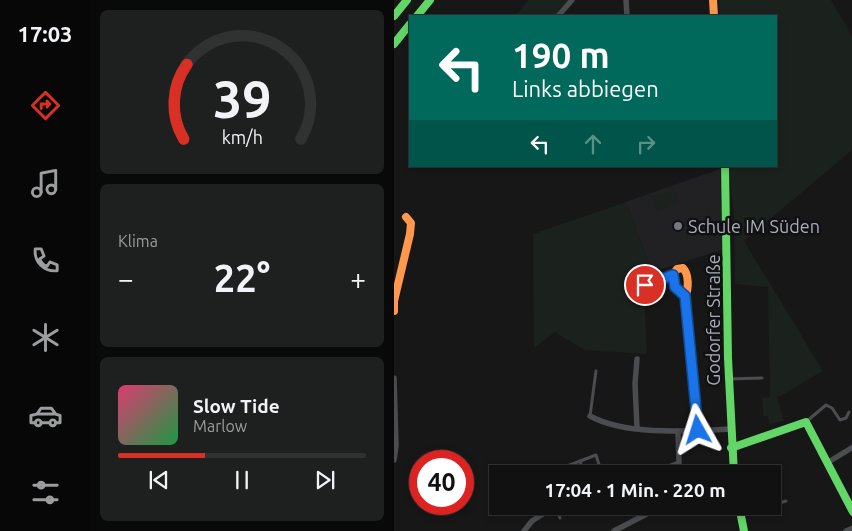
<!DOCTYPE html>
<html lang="de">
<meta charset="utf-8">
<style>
body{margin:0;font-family:Ubuntu,sans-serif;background:#1e1f1f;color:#f1f3f6;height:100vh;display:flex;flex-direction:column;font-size:19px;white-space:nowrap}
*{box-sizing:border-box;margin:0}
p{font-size:16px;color:#9c9d9f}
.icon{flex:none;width:28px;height:28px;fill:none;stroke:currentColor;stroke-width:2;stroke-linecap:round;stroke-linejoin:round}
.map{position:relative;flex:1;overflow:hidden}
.drawer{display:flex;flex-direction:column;gap:10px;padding:10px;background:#090909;width:304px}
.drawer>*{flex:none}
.hud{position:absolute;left:15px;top:15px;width:368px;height:152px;border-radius:0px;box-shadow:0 2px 8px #0003,0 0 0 1px #303131;background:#00695c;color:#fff;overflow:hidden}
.speed{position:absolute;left:15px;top:450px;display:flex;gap:10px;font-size:25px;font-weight:700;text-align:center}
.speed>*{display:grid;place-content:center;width:65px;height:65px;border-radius:50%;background:#111;box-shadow:0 2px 8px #0003,0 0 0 1px #303131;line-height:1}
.speed .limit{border:8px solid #d22;background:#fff;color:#111}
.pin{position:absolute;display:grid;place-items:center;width:42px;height:42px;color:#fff;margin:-21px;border:2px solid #fff;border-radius:50%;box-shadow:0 1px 5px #0007}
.me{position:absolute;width:55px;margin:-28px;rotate:354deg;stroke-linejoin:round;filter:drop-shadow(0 0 4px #0008)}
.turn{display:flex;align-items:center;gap:18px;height:105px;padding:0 20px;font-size:22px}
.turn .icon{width:65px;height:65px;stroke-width:2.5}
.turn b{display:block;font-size:35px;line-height:42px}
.lanes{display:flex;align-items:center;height:48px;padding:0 20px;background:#0003;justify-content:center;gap:25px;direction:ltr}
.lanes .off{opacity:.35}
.big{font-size:38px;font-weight:700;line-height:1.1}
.drawer .widget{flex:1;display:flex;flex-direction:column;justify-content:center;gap:8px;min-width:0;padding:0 18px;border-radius:8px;background:#1e1f1f}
.drawer .dial{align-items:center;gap:0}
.dial svg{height:130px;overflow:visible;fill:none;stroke:#303131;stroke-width:7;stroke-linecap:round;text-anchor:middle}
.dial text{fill:#f1f3f6;stroke:none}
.song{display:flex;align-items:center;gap:15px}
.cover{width:60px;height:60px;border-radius:8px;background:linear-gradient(135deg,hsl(340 70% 55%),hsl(140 70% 35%))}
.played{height:5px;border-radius:2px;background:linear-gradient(90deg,#d93025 35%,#303131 35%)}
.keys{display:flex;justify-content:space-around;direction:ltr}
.heat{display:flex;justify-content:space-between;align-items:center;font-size:28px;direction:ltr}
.trip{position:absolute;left:95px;top:465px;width:292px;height:50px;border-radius:0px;background:#111;box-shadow:0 2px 8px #0003,0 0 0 1px #303131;font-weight:700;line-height:50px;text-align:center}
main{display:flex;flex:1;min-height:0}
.tabs{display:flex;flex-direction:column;width:90px;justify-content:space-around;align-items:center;background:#070707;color:#9c9d9f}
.tabs .icon{width:35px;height:35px}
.tabs .current{color:#d93025}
.tabs b{font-size:22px;color:#f1f3f6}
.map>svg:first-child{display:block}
</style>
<main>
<nav class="tabs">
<b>17:03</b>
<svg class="icon current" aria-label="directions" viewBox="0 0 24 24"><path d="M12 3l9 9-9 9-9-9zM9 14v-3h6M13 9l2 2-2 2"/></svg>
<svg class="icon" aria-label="music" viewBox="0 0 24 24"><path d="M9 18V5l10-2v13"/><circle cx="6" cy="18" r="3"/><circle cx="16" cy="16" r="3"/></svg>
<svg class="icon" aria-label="phone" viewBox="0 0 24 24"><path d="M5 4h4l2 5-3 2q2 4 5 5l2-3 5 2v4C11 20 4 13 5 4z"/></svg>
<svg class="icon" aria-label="climate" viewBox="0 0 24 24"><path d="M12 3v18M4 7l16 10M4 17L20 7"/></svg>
<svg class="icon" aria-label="car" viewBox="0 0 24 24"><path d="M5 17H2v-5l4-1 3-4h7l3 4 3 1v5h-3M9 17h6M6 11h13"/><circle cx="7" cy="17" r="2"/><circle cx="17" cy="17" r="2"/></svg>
<svg class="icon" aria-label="filters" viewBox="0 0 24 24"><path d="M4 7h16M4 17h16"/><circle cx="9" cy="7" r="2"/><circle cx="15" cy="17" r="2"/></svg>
</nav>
<section class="drawer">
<div class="widget dial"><svg viewBox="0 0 100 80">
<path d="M14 69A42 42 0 1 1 86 69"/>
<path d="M14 69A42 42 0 0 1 16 23" stroke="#d93025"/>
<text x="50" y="56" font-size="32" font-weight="700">39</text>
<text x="50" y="72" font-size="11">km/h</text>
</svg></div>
<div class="widget"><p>Klima</p>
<div class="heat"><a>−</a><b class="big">22°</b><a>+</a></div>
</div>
<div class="widget">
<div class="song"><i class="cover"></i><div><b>Slow Tide</b><p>Marlow</p></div></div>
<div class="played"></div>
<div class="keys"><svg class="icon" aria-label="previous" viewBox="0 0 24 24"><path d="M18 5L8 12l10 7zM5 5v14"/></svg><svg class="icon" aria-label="pause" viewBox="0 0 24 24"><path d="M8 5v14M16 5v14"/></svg><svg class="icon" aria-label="next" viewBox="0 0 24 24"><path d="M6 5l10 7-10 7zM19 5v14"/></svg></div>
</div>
</section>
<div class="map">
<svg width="459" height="531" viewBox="0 0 459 531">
<rect width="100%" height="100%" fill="#171717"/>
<path fill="#212124" d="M326 169 328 250 258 272 232 202Z"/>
<g fill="#1b211c">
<path d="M135 0H174L160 16H121Z"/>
<path d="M325 0H437L458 36V150L350 241 429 371 386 396 380 397H383L390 421 375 424 374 416H369L368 398 376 397 374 287 341 284V228L335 166H381V16H326Z"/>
<path d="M280 190 285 203 262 211 257 197Z"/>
<path d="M232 202 258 272 249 276 253 354 190 350 161 332 140 348 139 234Z"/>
</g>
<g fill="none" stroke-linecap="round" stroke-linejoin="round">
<g stroke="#4b4c50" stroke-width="3">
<path d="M251 285 278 275"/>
<path d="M334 379 368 378"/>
<path d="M196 416 202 371"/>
<path d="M413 421 432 405 438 408 446 420 452 418 455 412"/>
<path d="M186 461 190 474"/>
<path d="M152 474 202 455 208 474"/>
<path d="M379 505 392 501"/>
<path d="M161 507 166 518"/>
<path d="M348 514 375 506"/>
</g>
<g stroke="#4b4c50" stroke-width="5.5">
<path d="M232 0 233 16"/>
<path d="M164 16 178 0"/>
<path d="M243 359 241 384 243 428"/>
<path d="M0 378 2 446 0 460"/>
<path d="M196 416C232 436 296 431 336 429"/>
<path d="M433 463 459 447"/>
<path d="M257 474 285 463 284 431"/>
<path d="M130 531 138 521 161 506"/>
<path d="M220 531 268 506"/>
<path d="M452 531 459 528"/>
</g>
<g stroke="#63d668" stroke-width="8">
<path d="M0 16 13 0"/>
<path d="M23 16 36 0"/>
<path d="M0 44 16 24"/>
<path d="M331 166 334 358 340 474"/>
<path d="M337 448 412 422 459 512"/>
<path d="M345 506 350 531"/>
</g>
<g stroke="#ff974d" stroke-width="8">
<path d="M319 0 320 16"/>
<path d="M291 296 281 287 279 275 283 269 289 268C295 274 295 289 291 296L304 431"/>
<path d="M0 311V301L16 234 17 223 12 217"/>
</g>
</g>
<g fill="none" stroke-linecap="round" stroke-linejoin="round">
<defs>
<path id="route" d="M251 285 279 275 281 287 291 296 304 430"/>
</defs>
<use href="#route" stroke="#114b97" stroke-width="12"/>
<use href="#route" stroke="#1a73e8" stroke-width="9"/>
</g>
<circle fill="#757880" stroke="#111113" stroke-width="2" cx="284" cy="226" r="5"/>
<g text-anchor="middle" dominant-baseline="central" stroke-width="5" stroke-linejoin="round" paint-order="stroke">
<g font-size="18" fill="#a8adb8" stroke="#111113" text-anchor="start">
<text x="294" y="226">Schule IM Süden</text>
</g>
<g font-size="18" fill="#a8adb8" stroke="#111113">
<text transform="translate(319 320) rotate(-90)">Godorfer Straße</text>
</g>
</g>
</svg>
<div class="speed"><div class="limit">40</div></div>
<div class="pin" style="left:251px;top:285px;background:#d93025"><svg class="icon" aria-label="arrive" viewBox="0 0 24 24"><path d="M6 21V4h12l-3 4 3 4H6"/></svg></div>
<svg class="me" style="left:304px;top:430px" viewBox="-20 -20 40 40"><path d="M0-17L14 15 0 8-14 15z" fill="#1a73e8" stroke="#fff" stroke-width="4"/></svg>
<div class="trip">17:04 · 1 Min. · 220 m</div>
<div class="hud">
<div class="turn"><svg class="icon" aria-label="left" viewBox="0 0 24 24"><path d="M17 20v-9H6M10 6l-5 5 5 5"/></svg><div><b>190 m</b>Links abbiegen</div></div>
<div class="lanes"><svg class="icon" aria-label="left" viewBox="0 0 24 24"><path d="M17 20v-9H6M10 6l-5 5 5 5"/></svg><svg class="icon off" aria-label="ahead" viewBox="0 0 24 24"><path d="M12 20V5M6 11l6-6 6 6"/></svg><svg class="icon off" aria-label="right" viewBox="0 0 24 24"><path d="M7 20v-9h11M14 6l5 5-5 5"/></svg></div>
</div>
</div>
</main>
